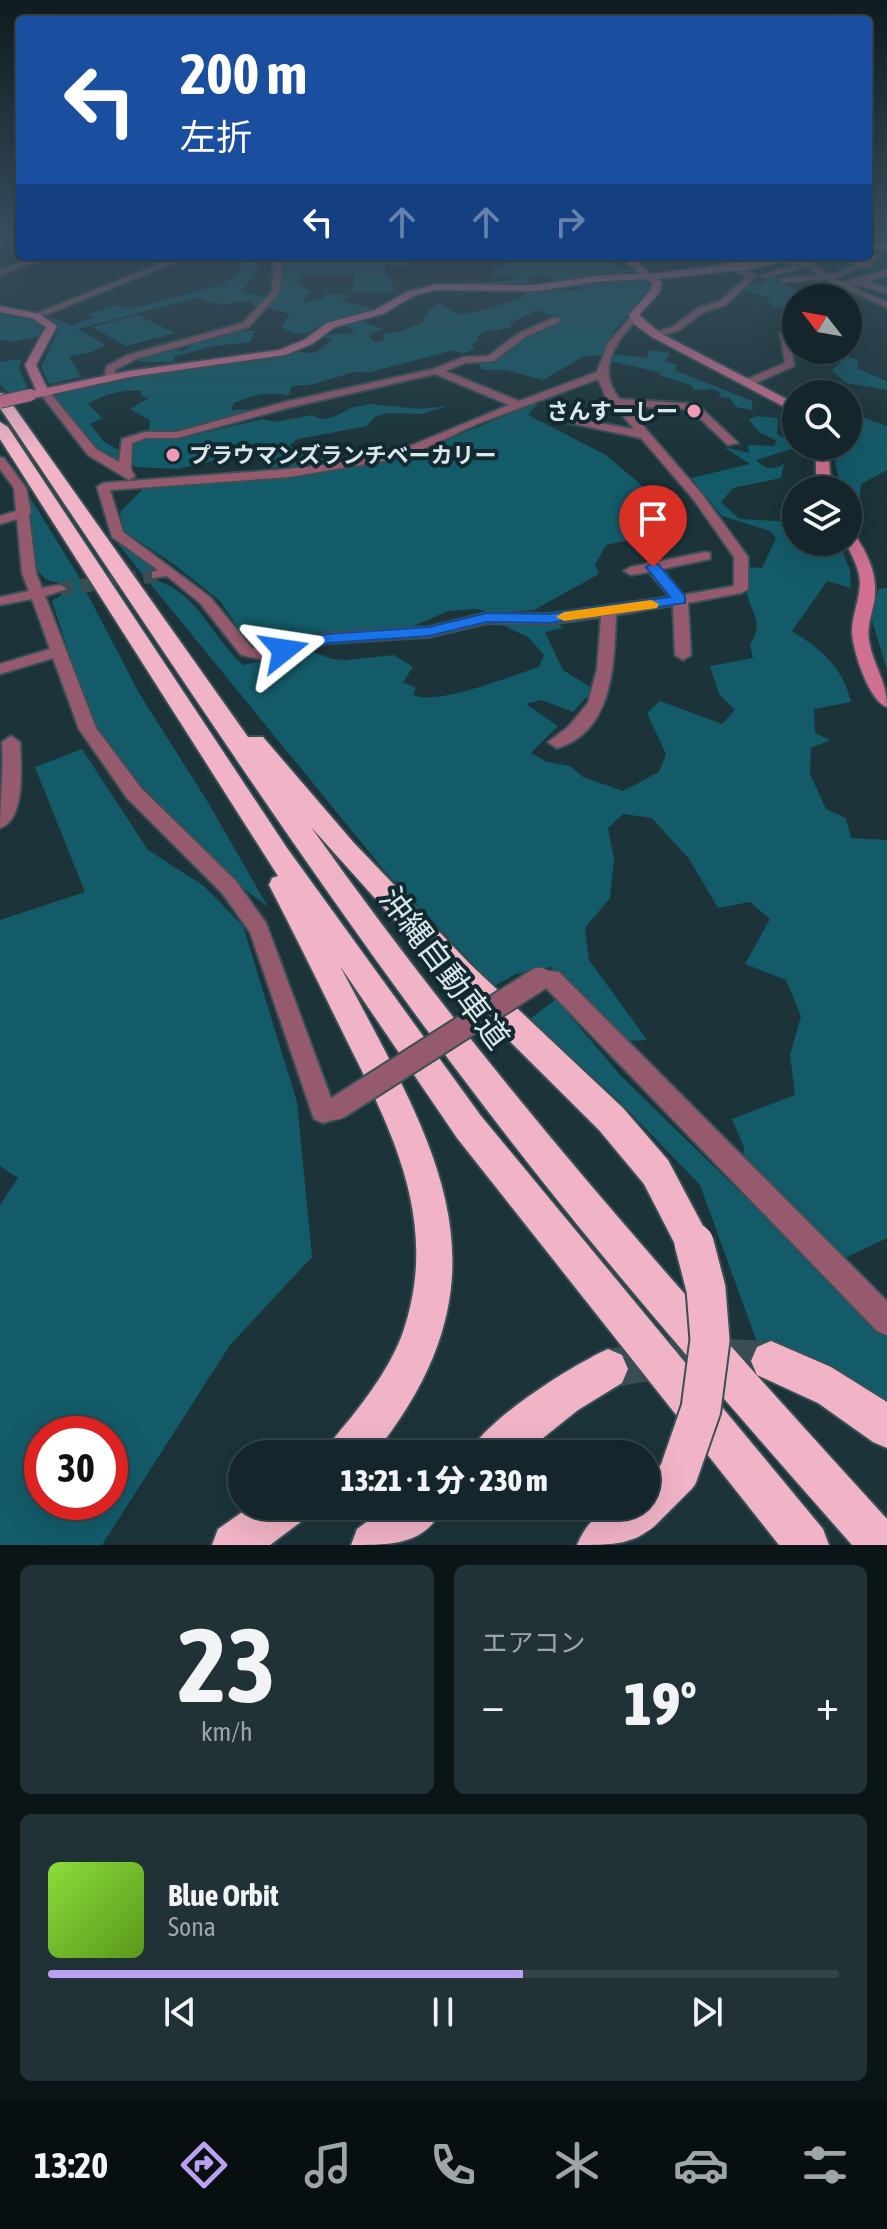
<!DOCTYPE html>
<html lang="ja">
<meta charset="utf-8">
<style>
body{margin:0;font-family:"Asap Condensed","Noto Sans JP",sans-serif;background:#213237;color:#f1f3f6;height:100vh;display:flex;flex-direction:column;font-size:30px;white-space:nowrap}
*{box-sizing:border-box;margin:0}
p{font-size:26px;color:#9da5a9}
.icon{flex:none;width:44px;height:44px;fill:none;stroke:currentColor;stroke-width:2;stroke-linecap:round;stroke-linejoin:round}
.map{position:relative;height:1545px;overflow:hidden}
.panel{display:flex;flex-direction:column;gap:20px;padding:20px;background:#0b1518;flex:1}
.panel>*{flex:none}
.top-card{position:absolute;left:16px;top:16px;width:856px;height:244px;border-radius:8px;box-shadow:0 8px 32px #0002,0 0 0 2px #334347;background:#1a4fa0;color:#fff;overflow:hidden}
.needle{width:52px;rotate:301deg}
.fabs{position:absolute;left:782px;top:284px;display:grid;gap:16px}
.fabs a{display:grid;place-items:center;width:80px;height:80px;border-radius:50%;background:#14262b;box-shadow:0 8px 32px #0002,0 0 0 2px #334347;font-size:40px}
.speed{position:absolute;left:24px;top:1416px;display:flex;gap:16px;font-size:40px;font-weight:700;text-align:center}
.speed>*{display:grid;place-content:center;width:104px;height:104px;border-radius:50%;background:#14262b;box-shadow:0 8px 32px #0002,0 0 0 2px #334347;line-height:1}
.speed .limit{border:12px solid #d22;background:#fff;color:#111}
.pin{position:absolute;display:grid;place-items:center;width:68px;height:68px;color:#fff;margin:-82px -34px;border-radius:50% 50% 50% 0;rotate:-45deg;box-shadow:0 0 8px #0007}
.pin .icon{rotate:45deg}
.me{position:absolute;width:88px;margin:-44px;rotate:75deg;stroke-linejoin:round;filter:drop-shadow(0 0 6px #0008)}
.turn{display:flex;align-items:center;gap:28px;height:168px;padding:0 32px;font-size:36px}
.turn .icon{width:104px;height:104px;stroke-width:2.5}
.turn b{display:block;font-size:56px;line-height:68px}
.lanes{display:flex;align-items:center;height:76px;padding:0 32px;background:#0003;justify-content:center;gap:40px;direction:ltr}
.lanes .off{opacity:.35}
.big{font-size:60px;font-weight:800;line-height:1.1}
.panel .widget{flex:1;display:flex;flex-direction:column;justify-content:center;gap:12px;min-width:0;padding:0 28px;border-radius:12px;background:#213237}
.panel .dial{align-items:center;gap:0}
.dial b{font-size:104px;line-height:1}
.song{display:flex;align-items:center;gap:24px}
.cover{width:96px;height:96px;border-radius:12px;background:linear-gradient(135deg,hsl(90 70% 55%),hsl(90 70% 35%))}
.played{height:8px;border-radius:4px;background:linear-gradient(90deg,#bca0f2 60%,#334347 60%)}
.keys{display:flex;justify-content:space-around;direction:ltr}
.heat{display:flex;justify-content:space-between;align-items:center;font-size:44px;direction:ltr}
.panel .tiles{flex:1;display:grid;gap:20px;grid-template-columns:1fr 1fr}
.widget:last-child{grid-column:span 2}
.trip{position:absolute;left:228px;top:1440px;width:432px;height:80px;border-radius:40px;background:#14262b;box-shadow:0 8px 32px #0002,0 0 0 2px #334347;font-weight:800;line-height:80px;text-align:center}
.tab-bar{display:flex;height:128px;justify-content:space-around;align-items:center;background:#080f11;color:#9da5a9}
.tab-bar .icon{width:56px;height:56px}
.tab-bar .selected{color:#bca0f2}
.tab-bar b{font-size:36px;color:#f1f3f6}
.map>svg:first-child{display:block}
</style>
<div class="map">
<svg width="887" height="1545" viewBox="0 0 887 1545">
<rect width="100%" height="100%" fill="#1b3339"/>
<g fill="#145b69" fill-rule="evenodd">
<path d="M224 256H244L261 269 240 291 268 297 258 307 254 306 253 301C224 300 230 311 199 297L78 329 106 345 92 352 69 356 81 377 49 384 41 367 58 330 48 317 72 325 95 317 88 314 116 305 129 309 221 285 240 271V264Z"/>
<path d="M293 256H400L410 263 407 267 386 266 384 270 396 290 382 293 353 292 355 276H301L299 283 312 292 304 298V303L326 297 323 294 351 295 342 301 374 309 324 323 308 333H293L281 327 290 314 267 308 281 294 284 264 292 260Z"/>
<path d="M546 256 610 259 615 268 631 269 638 275 555 281 544 275 529 277 528 283 519 286 478 283 514 279 518 276 491 274 492 271 515 260Z"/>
<path d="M767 278H783L782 283 814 298H796V306C786 311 776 309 767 302L771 299 744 289 746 286 762 284Z"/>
<path d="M644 279 651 287 614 331 604 355 584 356 543 380 505 370H482L478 364 492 361 528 334 560 318 537 310 510 324 512 326 509 328 486 331 477 337 479 340 472 345 475 348 463 354 454 350 371 372H354L310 385 292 386 288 396C269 390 251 396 234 403L231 410 263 409 188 429 149 432 150 420 130 409 149 398 141 396V391C125 388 101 396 88 404L102 418 90 424 103 441 120 451 121 460C96 464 67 415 53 398L55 394 171 371 267 360 298 352 314 353 333 340 324 337 327 335 354 333 351 328 343 325 360 321 384 329 370 334V338L376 342 384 340V333L399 332 426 321 423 317 429 314 427 310 440 304C446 307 452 312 457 314 467 317 511 301 524 297L526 292 558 288 567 291 582 289 580 284Z"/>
<path d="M0 311 43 324 40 336 17 341 0 340Z"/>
<path d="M138 315 175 333 126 346 92 327Z"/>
<path d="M237 331H255L250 342 214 346 173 357 175 362H141L137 358 163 349 182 351 190 347 181 343Z"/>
<path d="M649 350 671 353 665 361 678 365 674 368 676 371 752 401V410L736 407 729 398 718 396 721 393 714 389 694 390 691 385 662 376 658 372 610 361 613 354 647 358Z"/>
<path d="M815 350 857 359 858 369 887 381V390L846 383 832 370 844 359Z"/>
<path d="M22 359 19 368 28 389 9 394 0 384V362Z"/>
<path d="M539 402 528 415 606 455 647 490 683 505 681 515 668 533 658 539 638 538 606 545 595 565 599 574 534 610 492 613 477 609 448 611 409 628 325 631 267 647 249 644 220 601 175 565 123 531 120 512 143 489 366 466 402 458Z"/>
<path d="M369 404 421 409 447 406 422 414 387 413 375 417 367 426 298 439 289 445C311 465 338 458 365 453L313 465 266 468 254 452 178 469 135 467 129 457 133 443 150 438 178 439 262 419 275 422 312 415C327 424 336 415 349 409 355 406 363 406 369 404Z"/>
<path d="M848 412 887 426V470L861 484 857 525 848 511V490H841L832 446H848Z"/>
<path d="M757 416 778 418 777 434 801 446 756 460C766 470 772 470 784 464L781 478 733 488 721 502 739 519 796 522V542H839L850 570 851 588 827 581 792 631C821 649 843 667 851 702L814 709 815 733 830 740 811 748 810 774 826 809 846 818 851 838 887 840V1238L847 1257 842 1284 887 1335V1405C847 1371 808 1357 758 1345L700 1185 616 1098 530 1019 556 999 619 1074 740 1192 744 1147 732 1119 795 1095 790 1055 801 1016 786 980 745 964 770 919 750 902 718 908 689 859 652 818 623 814 608 828 614 859 610 898 585 928 589 960 647 1040 626 1041 551 967 516 974 494 986 383 869 117 543 155 566 152 573 155 580C199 593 211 637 243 665L311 651 332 659 347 660 394 655 413 667 403 682 416 688 413 695C438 706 511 676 539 667L544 655 528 637 498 623H558L563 628 545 632 563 670 594 689 573 712 541 700 526 704 558 726 531 753 547 762 570 766 583 777 623 791 659 772 666 754 647 713 660 701 722 724 735 710 719 694 710 666 753 658 750 645C764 621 753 617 747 594 745 586 748 575 749 567L762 568 776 538 770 531 722 516 691 478 750 464 724 447 749 453 748 445 774 446 777 441 759 432 749 420Z"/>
<path d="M28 494 76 572 139 693 209 804 268 907 235 882 140 789 93 726 52 601 67 591 61 583 47 580 37 571Z"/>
<path d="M887 588V670L871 617 879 589Z"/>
<path d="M82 749 148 850 204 886 243 926 297 1102 312 1257 230 1345 102 1545H0V1205L18 1178 0 1166V920L85 892 35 767ZM42 1434H110V1502H42Z"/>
</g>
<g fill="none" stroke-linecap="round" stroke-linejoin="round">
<path stroke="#384e54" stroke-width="14" stroke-dasharray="14 7" stroke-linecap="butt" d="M60 589 157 575"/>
<path stroke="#384e54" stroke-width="39" stroke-dasharray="39 19" stroke-linecap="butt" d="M608 1369C662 1356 716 1357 771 1361"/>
<defs>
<g id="street">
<path d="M873 255 880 257 869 264 872 268 863 267 835 278 842 282 887 270V275L868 282 887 288V294L859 285 850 286 887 302V308L825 279 780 283 783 278 819 275 808 268 771 256H784L814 264 828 274 838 273 855 264 831 256 861 261Z"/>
<path d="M40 256H52L0 275V270Z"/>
<path d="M180 256H191L38 318 30 316Z"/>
<path d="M274 256H282L280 292 249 327 136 359 115 370V380L104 377 107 366 128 355 243 323 272 292Z"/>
<path d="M742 256H752L736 265 756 276 726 305 704 312 678 331 653 337V333L672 327 698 308 720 301 747 277 725 265Z"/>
<path d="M796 265 799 269 765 278 761 275Z"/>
<path d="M631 316 639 318C616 340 595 370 620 399L697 404 738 443 728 445 690 409 626 406 702 494 748 557V589L741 593 688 603 691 655 683 660 675 655 673 605 616 615C614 662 614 732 557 748L548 742 568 727 588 703 597 669 601 617 549 624 487 623 429 637 328 643 264 660 241 655 200 603 167 576 152 578V572L158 570 112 537 97 487 103 483 289 469 353 461 410 446 509 405 435 374 287 408 177 438H146L132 443 131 470 135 476 129 480 88 455 39 392 48 390 96 449 119 462 122 439 145 432H177L285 402 433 369 464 357 488 356 519 333 553 318H559V322L525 337 494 361 465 363 445 371 519 401 597 372 608 343ZM598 379 605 395 634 429 557 416 551 419 641 438 694 500 734 557V586L683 595 662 569 710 559V553L705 552 631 567 624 571 631 575 649 572 670 597 549 614 487 613 429 627 327 633 264 650 252 648 210 597 123 532 110 490 289 477 384 461 419 451 477 424Z"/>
<path d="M796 326V332L790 334 794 366 751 385H743V381L785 363 780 333Z"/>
<path d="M0 457 4 458 26 488 31 512 29 515 36 573 42 588 60 585 67 589 45 596 96 728 141 788 236 881 266 923 331 1098 346 1100 349 1108 346 1116 323 1123 314 1119 250 932 222 893 127 798 79 729 53 658 0 674V664L50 649 32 599 0 605V597L29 591 22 573 17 519 0 524V516L16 511 14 488 0 469Z"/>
<path d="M11 736 20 742C21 764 26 820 0 828 0 799 4 771 2 742Z"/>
<path d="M539 970 559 972 887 1301V1335L877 1331 546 988 531 986 528 979 531 972Z"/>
</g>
<g id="secondary">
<path d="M887 243V249L868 250V244Z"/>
<path d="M620 256H629L651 274 797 256 758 268 658 279 662 283 659 293 639 315 660 333 796 404V413L652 337 634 324 629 315 651 290 652 284 647 279 595 282 537 291 436 290 413 296 383 314 335 327 312 344 285 355 129 377 30 399 26 398V392L36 390 25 365 46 327 32 318 0 312V306L39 314 57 326 36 365 47 388 129 371 279 350 304 340 327 323 375 310 407 292 436 284 537 285 595 276 640 274Z"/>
<path d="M816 446H828L830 473 835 490H821L816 473Z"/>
<path d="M848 531 853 532C868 554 879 576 874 603 871 616 867 627 869 640 873 666 887 680 887 707 869 702 852 649 852 631 852 615 860 599 860 582 859 568 852 555 845 542H848Z"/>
</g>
<g id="highway">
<path d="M0 393 5 394 248 737H263L354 843 470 964 623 1108 668 1160 712 1243 707 1256 694 1261 681 1256 644 1184 599 1130 450 982 311 827C485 1073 684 1297 887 1519V1545H852C729 1405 606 1266 493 1118 318 890 161 646 0 408Z"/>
<path d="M0 422 8 427 287 848 481 1116 823 1529 829 1545H779L457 1138 340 966C433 1143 521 1271 374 1454H325C332 1438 343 1428 353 1415 372 1391 393 1361 403 1332 440 1223 393 1133 345 1037 320 986 295 935 269 885L272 878 278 876 0 439Z"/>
<path d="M771 1341 831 1367 887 1402V1448L873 1442 818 1403 757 1375 751 1361 757 1347Z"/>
<path d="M608 1349 622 1355 628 1369 622 1383 578 1410 523 1454H469C483 1421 574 1364 608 1349Z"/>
<path d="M646 1494 655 1498 662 1513C645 1545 614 1545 577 1545 591 1511 612 1506 646 1506Z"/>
<path d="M251 1506H308L302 1521 270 1545H212L218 1529Z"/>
<path d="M388 1506H444C426 1545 392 1545 351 1545L357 1529Z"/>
</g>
</defs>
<use href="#street" stroke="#395055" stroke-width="4"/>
<use href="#secondary" stroke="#395055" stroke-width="4"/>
<use href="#highway" stroke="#395055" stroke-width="4"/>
<use href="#street" fill="#965a6e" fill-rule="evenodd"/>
<use href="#secondary" fill="#cf7091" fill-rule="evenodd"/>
<use href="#highway" fill="#f0b4c6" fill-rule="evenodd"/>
<defs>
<path id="street-bridge" d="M337 1108 539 979"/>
<path id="secondary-bridge" d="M0 402 30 395"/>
<path id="highway-bridge" d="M640 1513 678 1475 701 1409 710 1340 706 1289 694 1243"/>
</defs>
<use href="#street-bridge" stroke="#395055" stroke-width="27" stroke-linecap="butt"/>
<use href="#secondary-bridge" stroke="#395055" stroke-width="14" stroke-linecap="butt"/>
<use href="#highway-bridge" stroke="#395055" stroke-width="43" stroke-linecap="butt"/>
<use href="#street-bridge" stroke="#965a6e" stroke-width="23"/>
<use href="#secondary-bridge" stroke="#cf7091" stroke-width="12"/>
<use href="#highway-bridge" stroke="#f0b4c6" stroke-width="39"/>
</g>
<linearGradient id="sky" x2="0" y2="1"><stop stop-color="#0f1c1f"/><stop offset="0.52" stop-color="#39505f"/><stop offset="1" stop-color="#39505f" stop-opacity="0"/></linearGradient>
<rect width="887" height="451" fill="url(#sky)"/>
<path fill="#1a73e8" stroke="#114b97" stroke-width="2" d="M653 563 658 564 685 596V603L549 623 487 622 429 636 328 643 284 655 276 650 278 646 327 634 429 627 487 613 549 614 670 597 646 567Z"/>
<path fill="#f59e0b" d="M651 600 659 604 657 608 564 621 556 617 564 612Z"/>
<g fill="#f09ab6" stroke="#11292f" stroke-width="3">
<circle cx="694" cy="411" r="8"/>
<circle cx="173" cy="455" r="8"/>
</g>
<g text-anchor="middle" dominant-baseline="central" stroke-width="8" stroke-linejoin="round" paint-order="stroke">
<g font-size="22" font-weight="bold" fill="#d9e7eb" stroke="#11292f" text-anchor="end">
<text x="678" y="411">さんすーしー</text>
<text x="189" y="455" text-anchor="start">プラウマンズランチベーカリー</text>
</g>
<g font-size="32" fill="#d9e7eb" stroke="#11292f">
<text transform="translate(445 968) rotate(53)">沖縄自動車道</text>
</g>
</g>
</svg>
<div class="fabs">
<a><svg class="needle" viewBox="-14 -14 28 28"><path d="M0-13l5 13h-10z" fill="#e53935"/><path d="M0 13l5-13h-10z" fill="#9da5a9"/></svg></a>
<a><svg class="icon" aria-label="search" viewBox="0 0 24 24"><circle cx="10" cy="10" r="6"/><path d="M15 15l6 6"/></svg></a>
<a><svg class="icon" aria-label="layers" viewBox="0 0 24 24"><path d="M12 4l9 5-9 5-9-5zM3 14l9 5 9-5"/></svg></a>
</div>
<div class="speed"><div class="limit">30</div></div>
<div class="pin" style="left:653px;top:567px;background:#d93025"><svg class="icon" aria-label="arrive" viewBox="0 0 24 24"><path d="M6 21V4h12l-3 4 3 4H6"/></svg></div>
<svg class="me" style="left:284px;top:650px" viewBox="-20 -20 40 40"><path d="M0-17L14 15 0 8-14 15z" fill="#1a73e8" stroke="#fff" stroke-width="4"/></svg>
<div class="trip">13:21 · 1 分 · 230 m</div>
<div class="top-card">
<div class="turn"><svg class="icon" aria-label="left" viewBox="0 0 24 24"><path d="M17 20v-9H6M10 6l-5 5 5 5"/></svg><div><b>200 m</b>左折</div></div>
<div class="lanes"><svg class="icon" aria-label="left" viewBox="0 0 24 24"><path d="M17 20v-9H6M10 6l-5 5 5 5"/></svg><svg class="icon off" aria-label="ahead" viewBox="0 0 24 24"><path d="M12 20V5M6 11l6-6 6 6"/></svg><svg class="icon off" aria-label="ahead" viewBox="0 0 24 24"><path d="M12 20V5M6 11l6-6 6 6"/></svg><svg class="icon off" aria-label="right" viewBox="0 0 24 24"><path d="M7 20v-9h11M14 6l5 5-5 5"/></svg></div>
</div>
</div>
<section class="panel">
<div class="tiles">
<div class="widget dial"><b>23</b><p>km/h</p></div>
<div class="widget"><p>エアコン</p>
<div class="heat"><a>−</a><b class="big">19°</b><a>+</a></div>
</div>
<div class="widget">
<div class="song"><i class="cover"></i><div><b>Blue Orbit</b><p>Sona</p></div></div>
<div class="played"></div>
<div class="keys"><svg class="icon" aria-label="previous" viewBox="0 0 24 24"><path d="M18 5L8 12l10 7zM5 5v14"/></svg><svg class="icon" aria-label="pause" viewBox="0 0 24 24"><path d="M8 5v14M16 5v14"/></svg><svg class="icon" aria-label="next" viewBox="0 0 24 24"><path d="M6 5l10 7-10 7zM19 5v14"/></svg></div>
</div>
</div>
</section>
<nav class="tab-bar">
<b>13:20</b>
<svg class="icon selected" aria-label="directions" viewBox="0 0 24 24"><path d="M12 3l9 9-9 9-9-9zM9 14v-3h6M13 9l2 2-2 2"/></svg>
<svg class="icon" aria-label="music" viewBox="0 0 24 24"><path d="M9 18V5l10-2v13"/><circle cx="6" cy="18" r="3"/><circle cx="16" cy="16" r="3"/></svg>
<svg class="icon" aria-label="phone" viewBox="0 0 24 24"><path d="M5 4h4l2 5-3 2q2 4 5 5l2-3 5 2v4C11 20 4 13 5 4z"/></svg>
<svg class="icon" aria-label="climate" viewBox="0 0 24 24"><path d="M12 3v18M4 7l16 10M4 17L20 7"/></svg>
<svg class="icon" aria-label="car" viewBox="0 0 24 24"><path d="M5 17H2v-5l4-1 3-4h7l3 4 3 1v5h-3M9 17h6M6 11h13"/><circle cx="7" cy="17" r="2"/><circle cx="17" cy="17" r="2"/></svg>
<svg class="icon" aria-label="filters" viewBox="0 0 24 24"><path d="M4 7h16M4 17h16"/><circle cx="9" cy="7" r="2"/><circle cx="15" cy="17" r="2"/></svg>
</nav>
